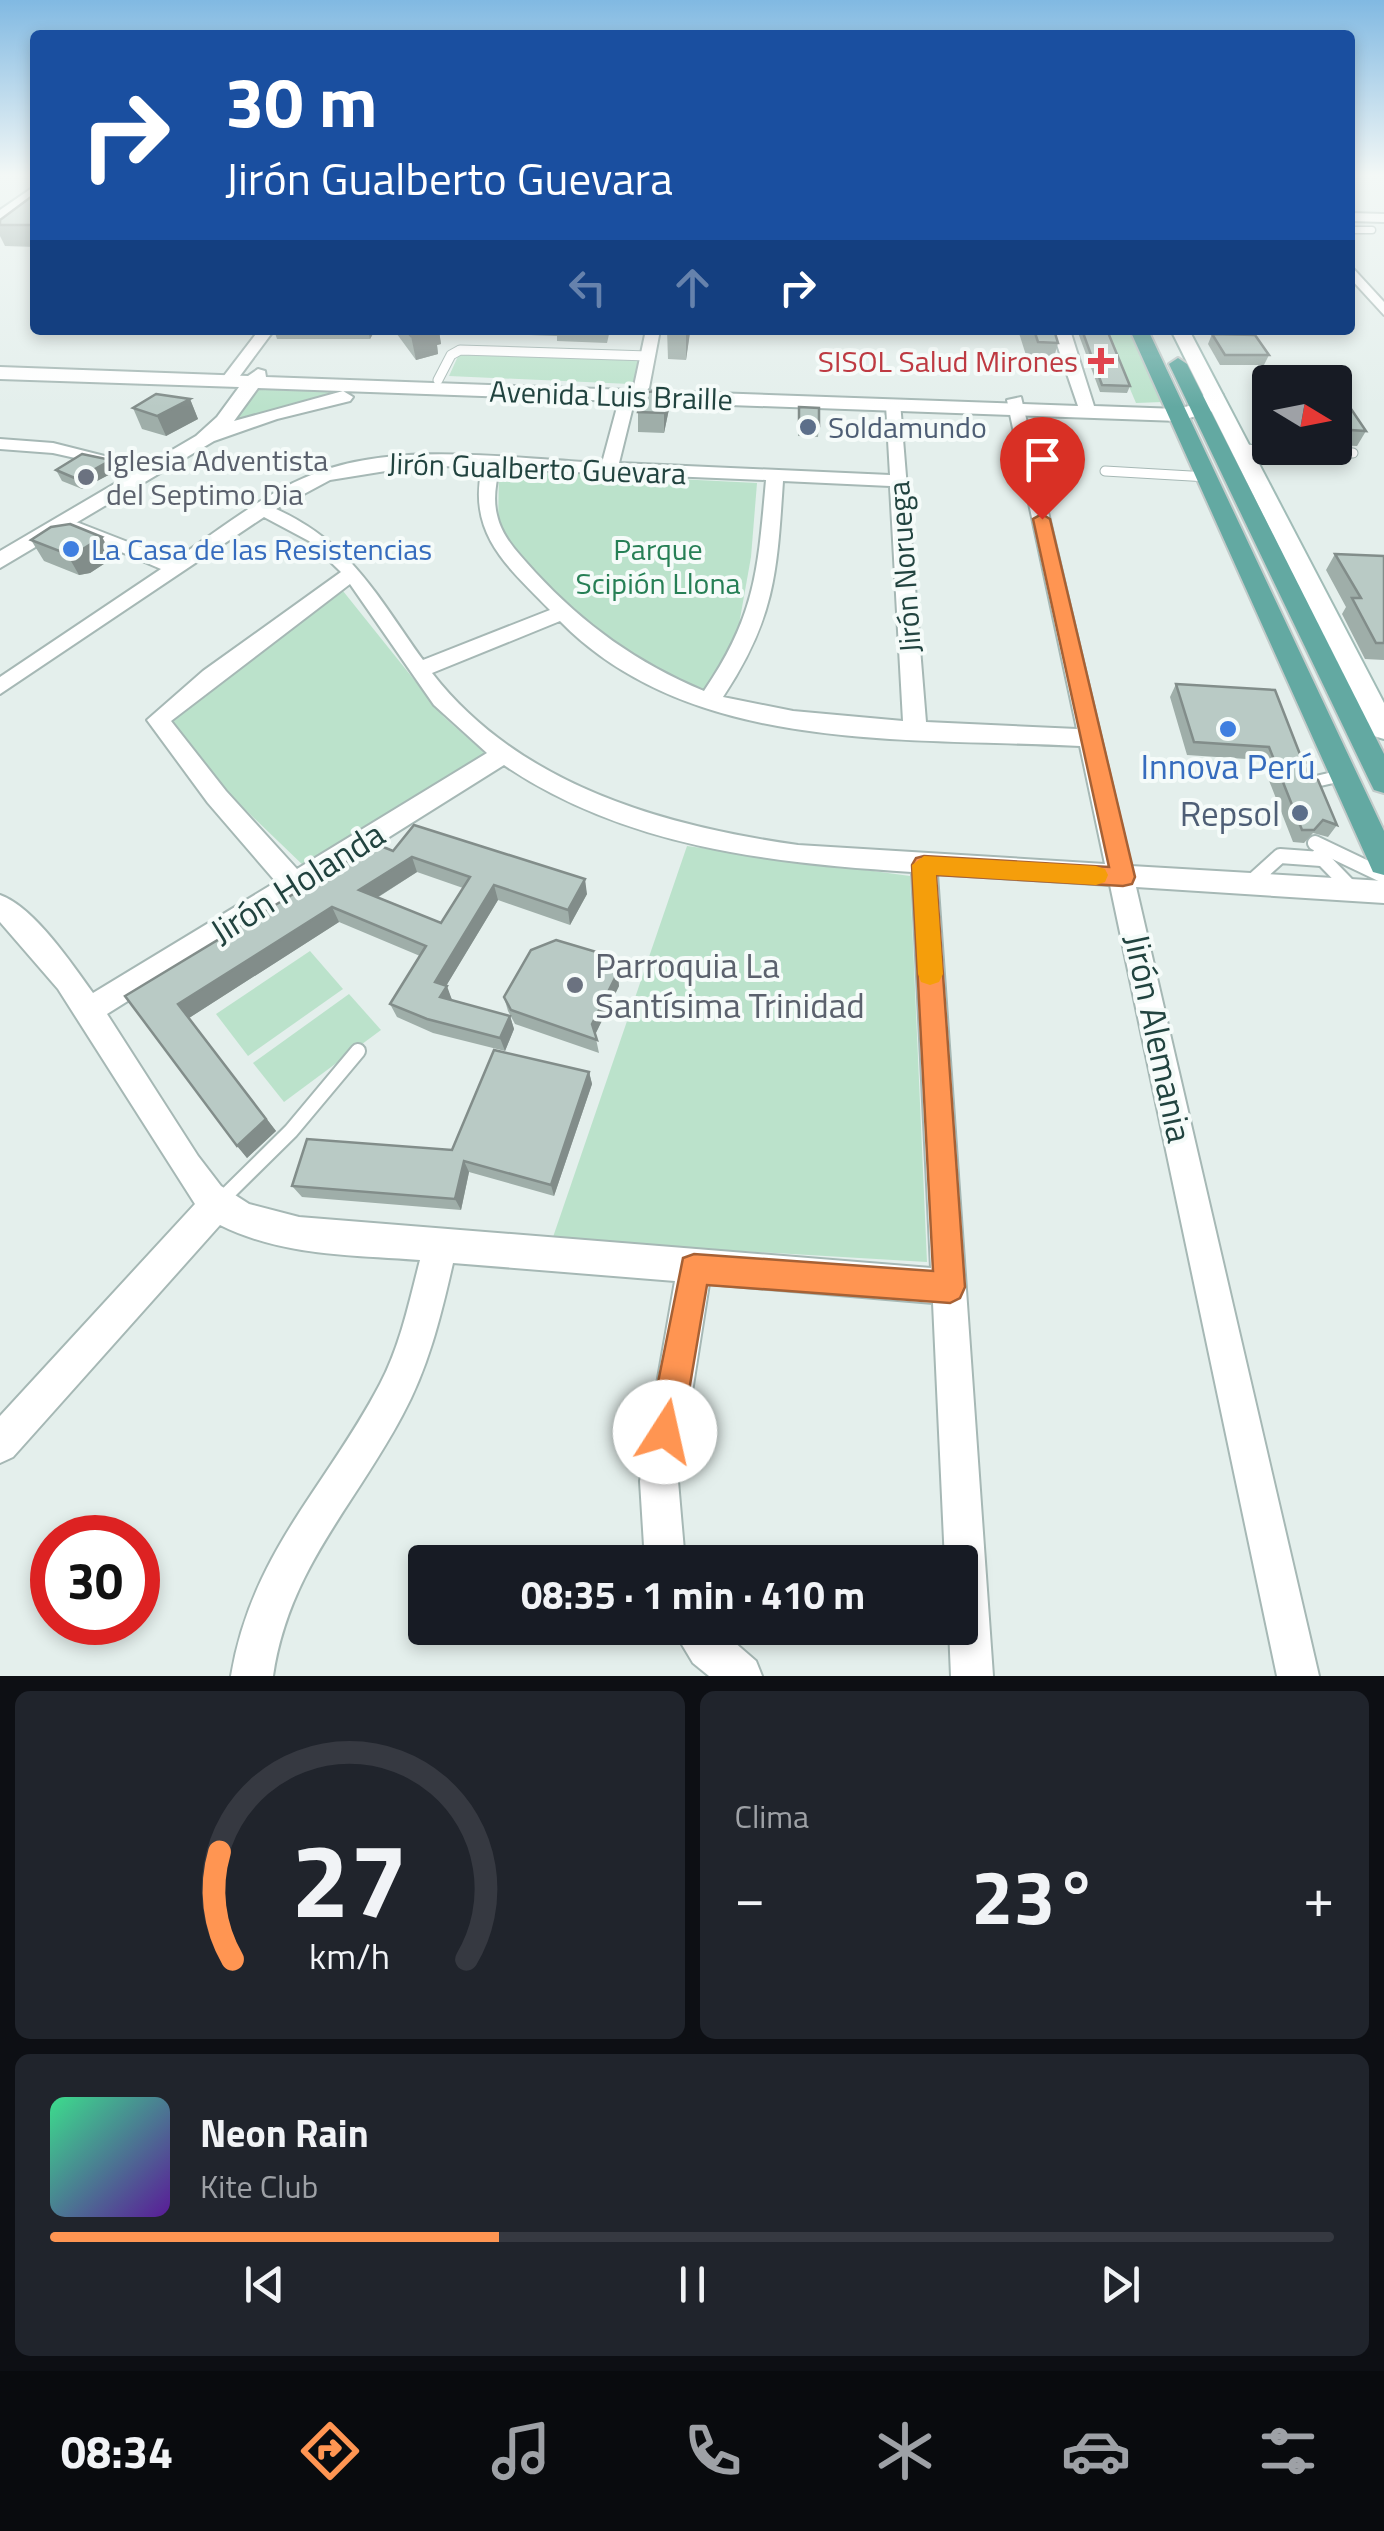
<!DOCTYPE html>
<html lang="es">
<meta charset="utf-8">
<style>
body{margin:0;font-family:"Titillium Web",sans-serif;background:#20242c;color:#f1f3f6;height:100vh;display:flex;flex-direction:column;font-size:38px;white-space:nowrap}
*{box-sizing:border-box;margin:0}
p{font-size:32px;color:#9ea1a6}
.icon{flex:none;width:55px;height:55px;fill:none;stroke:currentColor;stroke-width:2;stroke-linecap:round;stroke-linejoin:round}
.map{position:relative;height:1676px;overflow:hidden}
.side{display:flex;flex-direction:column;gap:15px;padding:15px;background:#0d0f14;flex:1}
.side>*{flex:none}
.banner{position:absolute;left:30px;top:30px;width:1325px;height:305px;border-radius:10px;box-shadow:0 5px 15px #0003;background:#1a4fa0;color:#fff;overflow:hidden}
.needle{width:65px;rotate:100deg}
.tools{position:absolute;left:1252px;top:365px;display:grid;gap:20px}
.tools a{display:grid;place-items:center;width:100px;height:100px;border-radius:10px;background:#171b24;box-shadow:0 5px 15px #0003;font-size:50px}
.speed{position:absolute;left:30px;top:1515px;display:flex;gap:20px;font-size:50px;font-weight:700;text-align:center}
.speed>*{display:grid;place-content:center;width:130px;height:130px;border-radius:50%;background:#171b24;box-shadow:0 5px 15px #0003;line-height:1}
.speed .limit{border:15px solid #d22;background:#fff;color:#111}
.pin{position:absolute;display:grid;place-items:center;width:85px;height:85px;color:#fff;margin:-102px -42px;border-radius:50% 50% 50% 0;rotate:-45deg;box-shadow:0 0 10px #0007}
.pin .icon{rotate:45deg}
.me{position:absolute;width:110px;margin:-55px;rotate:10deg;stroke-linejoin:round;filter:drop-shadow(0 0 8px #0008)}
.turn{display:flex;align-items:center;gap:35px;height:210px;padding:0 30px;font-size:45px}
.turn .icon{width:130px;height:130px;stroke-width:2.5}
.turn b{display:block;font-size:70px;line-height:85px}
.lanes{display:flex;align-items:center;height:95px;padding:0 30px;background:#0003;justify-content:center;gap:50px;direction:ltr}
.lanes .off{opacity:.35}
.big{font-size:75px;font-weight:700;line-height:1.1}
.side .widget{flex:1;display:flex;flex-direction:column;justify-content:center;gap:15px;min-width:0;padding:0 35px;border-radius:15px;background:#20242c}
.side .dial{align-items:center;gap:0}
.dial svg{height:260px;overflow:visible;fill:none;stroke:#363941;stroke-width:7;stroke-linecap:round;text-anchor:middle}
.dial text{fill:#f1f3f6;stroke:none}
.song{display:flex;align-items:center;gap:30px}
.cover{width:120px;height:120px;border-radius:15px;background:linear-gradient(135deg,hsl(150 70% 55%),hsl(270 70% 35%))}
.played{height:10px;border-radius:5px;background:linear-gradient(90deg,#ff9552 35%,#363941 35%)}
.keys{display:flex;justify-content:space-around;direction:ltr}
.heat{display:flex;justify-content:space-between;align-items:center;font-size:55px;direction:ltr}
.side .tiles{flex:1;display:grid;gap:15px;grid-template-columns:1fr 1fr}
.widget:last-child{grid-column:span 2}
.trip{position:absolute;left:408px;top:1545px;width:570px;height:100px;border-radius:10px;background:#171b24;box-shadow:0 5px 15px #0003;font-weight:700;line-height:100px;text-align:center}
.menu{display:flex;height:160px;justify-content:space-around;align-items:center;background:#090b0e;color:#9ea1a6}
.menu .icon{width:70px;height:70px}
.menu .current{color:#ff9552}
.menu b{font-size:45px;color:#f1f3f6}
.map>svg:first-child{display:block}
</style>
<div class="map">
<svg width="1384" height="1676" viewBox="0 0 1384 1676">
<rect width="100%" height="100%" fill="#e4efec"/>
<g fill="#bbe2cb">
<path d="M1105 330H1128L1162 402 1136 403Z"/>
<path d="M459 354 634 359 639 362 635 382 630 384 449 376Z"/>
<path d="M259 386 346 390 232 421Z"/>
<path d="M499 470 757 483 751 557 738 630 704 693 641 665 549 594 498 529Z"/>
<path d="M339 586 444 717 488 756 306 868 228 793 165 721Z"/>
<path d="M687 846 910 876 927 1262 552 1240Z"/>
<path d="M310 951 343 989 248 1056 216 1014Z"/>
<path d="M349 994 381 1030 284 1102 253 1063Z"/>
</g>
<g fill="none" stroke-linecap="round" stroke-linejoin="round">
<defs>
<path id="service-far3" d="M1350 230H1372"/>
<g id="service-far2">
<path d="M438 380 451 355 460 350 648 356"/>
<path d="M1241 449 1353 453"/>
<path d="M1105 471 1208 477"/>
</g>
<path id="service-far1" d="M1305 784 1344 775"/>
<g id="service">
<path d="M1315 843 1384 876"/>
<path d="M1319 855 1350 887"/>
<path d="M1249 884 1280 856 1321 859"/>
<path d="M217 1204 291 1131 358 1051"/>
</g>
<g id="minor">
<path d="M1350 213 1384 214V222L1350 221Z"/>
<path d="M1350 265 1384 302V315L1350 278Z"/>
<path d="M259 330H274L234 384H222L220 381Z"/>
<path d="M646 330H660L649 388 635 398 619 463 890 475 886 405 900 402 926 722 1077 729 1007 400 1021 397 1131 866 1384 881V903L1136 887 1319 1676H1277L1110 885 937 874 993 1676H951L949 1628H960V1562H945L933 1303 709 1284 678 1481 685 1562H645L640 1481 675 1281 453 1263C441 1316 428 1369 402 1416 353 1508 289 1569 273 1676H231C252 1552 325 1489 380 1384 400 1346 409 1303 420 1260 353 1255 282 1256 220 1225L13 1457 0 1463V1416L195 1204 58 989 0 922V895C34 907 72 964 93 993L276 882 208 803 147 720 203 671 341 572 309 541 264 517 0 694V677L161 569 63 527 72 521 79 523 174 560C220 530 266 491 319 472 402 441 514 459 602 463L620 396 634 386ZM423 465 482 468C467 534 508 567 550 610L423 660C377 596 351 543 276 509L330 480ZM499 469 766 480C758 569 756 615 704 691 637 663 584 625 535 572 520 555 502 538 497 515 493 499 496 484 499 469ZM783 481 890 486 903 721 793 711 723 697C775 618 777 573 783 481ZM350 584 434 705 487 753 297 869 226 791 171 721ZM560 621C691 755 907 737 1080 746L1105 864 798 845C663 826 519 785 432 673ZM504 765C625 847 770 863 912 872L931 1268 299 1217 249 1204 221 1186 198 1156 107 1014Z"/>
<path d="M0 439 53 443 160 470 151 475 53 453 0 449Z"/>
<path d="M672 1628H718L756 1661 762 1676H709L693 1663Z"/>
</g>
<g id="tertiary">
<path d="M35 186V197L0 221V210Z"/>
<path d="M1052 330H1070L1094 406 1178 409 1199 403 1206 391 1213 389 1223 395 1213 411 1179 421 258 388 234 421 343 391 353 397 350 401 277 419 214 441 0 568V551L196 436 217 417 239 387 0 379V367L248 376 258 369 265 371 266 377 1078 406Z"/>
</g>
<path id="secondary" d="M1171 330H1189L1384 703V739L1374 736 1370 729Z"/>
<g id="primary">
<path d="M1130 330H1148L1384 831V875L1373 872 1369 863Z"/>
<path d="M1178 358 1187 364 1384 754V793L1374 790 1370 782 1169 364Z"/>
</g>
</defs>
<use href="#service-far3" stroke="#a6b8b5" stroke-width="9"/>
<use href="#service-far2" stroke="#a6b8b5" stroke-width="11"/>
<use href="#service-far1" stroke="#a6b8b5" stroke-width="15"/>
<use href="#service" stroke="#a6b8b5" stroke-width="18"/>
<use href="#minor" stroke="#a6b8b5" stroke-width="4"/>
<use href="#tertiary" stroke="#a6b8b5" stroke-width="4"/>
<use href="#secondary" stroke="#a1bcb7" stroke-width="4"/>
<use href="#primary" stroke="#c1cac9" stroke-width="4"/>
<use href="#service-far3" stroke="#fff" stroke-width="6"/>
<use href="#service-far2" stroke="#fff" stroke-width="9"/>
<use href="#service-far1" stroke="#fff" stroke-width="11"/>
<use href="#service" stroke="#fff" stroke-width="14"/>
<use href="#minor" fill="#fff" fill-rule="evenodd"/>
<use href="#tertiary" fill="#fff" fill-rule="evenodd"/>
<use href="#secondary" fill="#fff" fill-rule="evenodd"/>
<use href="#primary" fill="#63a9a2" fill-rule="evenodd"/>
</g>
<g fill="#9faea9" fill-rule="evenodd">
<path d="M35 194V247L5 246 0 236V220Z"/>
<path d="M274 330H375L370 339H277Z"/>
<path d="M394 330H479L480 333 439 332 441 344 437 345 438 354 416 360Z"/>
<path d="M528 330H610L607 343 557 341V336L529 335Z"/>
<path d="M667 330H690L686 360 668 359Z"/>
<path d="M1018 330H1054L1058 343 1050 372 1031 371Z"/>
<path d="M1077 330H1107L1130 386 1127 393 1100 392Z"/>
<path d="M1212 334 1269 355 1264 365H1220L1208 344Z"/>
<path d="M190 399 198 419 166 436 142 429 133 408Z"/>
<path d="M1335 402 1366 431 1357 446 1335 445Z"/>
<path d="M799 407 819 426 818 437 798 436Z"/>
<path d="M669 409 664 433 638 432V412Z"/>
<path d="M56 470 116 471 82 489 62 481Z"/>
<path d="M102 537 113 558 90 573 79 575 44 561 31 540Z"/>
<path d="M1335 554 1384 556V660L1365 659 1342 614 1346 607 1326 570Z"/>
<path d="M1176 684 1275 690 1305 774 1337 825 1328 837 1313 833 1304 843 1293 842 1261 760 1187 755 1170 697Z"/>
<path d="M393 851 587 894 570 925 498 900 446 986 452 1000 510 1016 514 1029 505 1051 433 1033 397 1017 390 1004 420 956 339 922 189 1018 276 1131 247 1158 125 996ZM417 872 463 888 441 923 377 898Z"/>
<path d="M619 986 595 1034 599 1053 515 1024 508 1011 504 997Z"/>
<path d="M589 1072 592 1084 554 1196 469 1172 461 1210 302 1197 292 1186 452 1150Z"/>
</g>
<g fill="#828d8a">
<path d="M368 330H375L370 339Z"/>
<path d="M429 330H439L441 344 437 345 438 354 416 360 411 336Z"/>
<path d="M686 330H690V333L686 360Z"/>
<path d="M668 389 669 409 664 433V413Z"/>
<path d="M190 399 198 419 166 436 157 416Z"/>
<path d="M111 460 116 471 82 489 77 479Z"/>
<path d="M102 537 113 558 90 573 79 575 67 554Z"/>
<path d="M412 857 417 872 365 905 359 890Z"/>
<path d="M585 879 587 894 570 925 568 910Z"/>
<path d="M494 885 498 900 440 996 435 982Z"/>
<path d="M332 907 339 922 189 1018 276 1131 247 1158 237 1146 178 1004Z"/>
<path d="M618 972 619 986 594 1037 592 1024Z"/>
<path d="M447 986 452 1000 440 997Z"/>
<path d="M510 1016 514 1029 505 1051 500 1038Z"/>
<path d="M589 1072 592 1084 554 1196 551 1185Z"/>
<path d="M464 1161 469 1172 461 1210 455 1199Z"/>
</g>
<g fill="#b9cac5" stroke="#828d8a" stroke-width="2.5" fill-rule="evenodd">
<path d="M35 194V225H0V220Z"/>
<path d="M406 330H433L434 331 411 336Z"/>
<path d="M1034 330H1054L1058 343 1038 342Z"/>
<path d="M1082 330H1107L1130 386 1102 385Z"/>
<path d="M1212 334 1255 335 1269 355H1225Z"/>
<path d="M668 389 664 413 638 412 642 393Z"/>
<path d="M156 394 190 399 157 416 133 408Z"/>
<path d="M1335 402 1347 403 1366 431 1335 429Z"/>
<path d="M799 407 819 408V426L799 425Z"/>
<path d="M82 454 111 460 77 479 56 470Z"/>
<path d="M70 524 102 537 78 552 67 554 31 540 51 527Z"/>
<path d="M1335 554 1384 556V643H1376L1352 598H1361Z"/>
<path d="M1176 684 1275 690 1303 762 1310 763 1305 774 1318 780 1337 825 1323 820 1314 830H1302L1269 747 1194 742Z"/>
<path d="M414 825 585 879 568 910 494 885 435 982 447 986 440 997 510 1016 500 1038 427 1019 390 1004 426 946 332 907 178 1004 266 1119 237 1146 125 996 376 844 393 851ZM412 857 470 877 441 923 359 890Z"/>
<path d="M556 940 610 956 618 972 592 1024 597 1040 511 1010 504 997 531 950Z"/>
<path d="M494 1050 589 1072 551 1185 464 1161 455 1199 292 1186 307 1139 452 1150Z"/>
</g>
<linearGradient id="sky" x2="0" y2="1"><stop stop-color="#81b9e2"/><stop offset="0.43" stop-color="#f3f8f6"/><stop offset="1" stop-color="#f3f8f6" stop-opacity="0"/></linearGradient>
<rect width="1384" height="407" fill="url(#sky)"/>
<path fill="#ff9552" stroke="#a66135" stroke-width="2.5" d="M1042 514 1050 519 1135 877 1132 884 1123 886 936 875 965 1287 960 1298 950 1303 707 1285 682 1432 677 1444 665 1449 653 1444 648 1432 683 1258 694 1254 933 1271 912 865 916 858 924 856 1109 867 1033 519Z"/>
<path fill="#f59e0b" d="M924 856 1096 866 1105 869 1108 875 1105 882 1096 885 936 875 943 974 939 982 930 985 921 982 918 974 912 865Z"/>
<path fill="#e0444e" stroke="#f5fbf9" stroke-width="4" d="M1096 346h10v10h10v10h-10v10h-10v-10h-10v-10h10z"/>
<g fill="#5c6f8a" stroke="#f5fbf9" stroke-width="4">
<circle cx="808" cy="427" r="10"/>
<circle cx="1300" cy="813" r="10"/>
</g>
<g fill="#6b7280" stroke="#f5fbf9" stroke-width="4">
<circle cx="86" cy="477" r="10"/>
<circle cx="575" cy="985" r="10"/>
</g>
<g fill="#3f7fe0" stroke="#f5fbf9" stroke-width="4">
<circle cx="71" cy="549" r="10"/>
<circle cx="1228" cy="729" r="10"/>
</g>
<g text-anchor="middle" dominant-baseline="central" stroke-width="8" stroke-linejoin="round" paint-order="stroke">
<g font-size="30" fill="#be3a42" stroke="#f5fbf9" text-anchor="end">
<text x="1078" y="361">SISOL Salud Mirones</text>
</g>
<g font-size="30" fill="#21433f" stroke="#f5fbf9">
<text transform="translate(611 395) rotate(2)">Avenida Luis Braille</text>
<text transform="translate(537 468) rotate(2)">Jirón Gualberto Guevara</text>
<text transform="translate(904 567) rotate(-94)">Jirón Noruega</text>
</g>
<g font-size="30" fill="#4e5e75" stroke="#f5fbf9" text-anchor="start">
<text x="828" y="427">Soldamundo</text>
</g>
<g font-size="30" fill="#5b616d" stroke="#f5fbf9" text-anchor="start">
<text x="106" y="460">Iglesia Adventista<tspan x="106" dy="34">del Septimo Dia</tspan></text>
</g>
<g font-size="30" fill="#366cbe" stroke="#f5fbf9" text-anchor="start">
<text x="91" y="549">La Casa de las Resistencias</text>
</g>
<g font-size="30" fill="#267f55" stroke="#f5fbf9">
<text x="658" y="549">Parque<tspan x="658" dy="34">Scipión Llona</tspan></text>
</g>
<g font-size="35" fill="#366cbe" stroke="#f5fbf9">
<text x="1228" y="766">Innova Perú</text>
</g>
<g font-size="35" fill="#4e5e75" stroke="#f5fbf9" text-anchor="end">
<text x="1280" y="813">Repsol</text>
</g>
<g font-size="35" fill="#21433f" stroke="#f5fbf9">
<text transform="translate(297 882) rotate(-32)">Jirón Holanda</text>
<text transform="translate(1159 1038) rotate(78)">Jirón Alemania</text>
</g>
<g font-size="35" fill="#5b616d" stroke="#f5fbf9" text-anchor="start">
<text x="595" y="965">Parroquia La<tspan x="595" dy="40">Santísima Trinidad</tspan></text>
</g>
</g>
</svg>
<div class="tools">
<a><svg class="needle" viewBox="-14 -14 28 28"><path d="M0-13l5 13h-10z" fill="#e53935"/><path d="M0 13l5-13h-10z" fill="#9ea1a6"/></svg></a>
</div>
<div class="speed"><div class="limit">30</div></div>
<div class="pin" style="left:1042px;top:519px;background:#d93025"><svg class="icon" aria-label="arrive" viewBox="0 0 24 24"><path d="M6 21V4h12l-3 4 3 4H6"/></svg></div>
<svg class="me" style="left:665px;top:1432px" viewBox="-20 -20 40 40"><circle r="19" fill="#fff"/><path d="M0-13L10 11 0 6-10 11z" fill="#ff9552"/></svg>
<div class="trip">08:35 · 1 min · 410 m</div>
<div class="banner">
<div class="turn"><svg class="icon" aria-label="right" viewBox="0 0 24 24"><path d="M7 20v-9h11M14 6l5 5-5 5"/></svg><div><b>30 m</b>Jirón Gualberto Guevara</div></div>
<div class="lanes"><svg class="icon off" aria-label="left" viewBox="0 0 24 24"><path d="M17 20v-9H6M10 6l-5 5 5 5"/></svg><svg class="icon off" aria-label="ahead" viewBox="0 0 24 24"><path d="M12 20V5M6 11l6-6 6 6"/></svg><svg class="icon" aria-label="right" viewBox="0 0 24 24"><path d="M7 20v-9h11M14 6l5 5-5 5"/></svg></div>
</div>
</div>
<section class="side">
<div class="tiles">
<div class="widget dial"><svg viewBox="0 0 100 80">
<path d="M14 69A42 42 0 1 1 86 69"/>
<path d="M14 69A42 42 0 0 1 10 36" stroke="#ff9552"/>
<text x="50" y="56" font-size="32" font-weight="700">27</text>
<text x="50" y="72" font-size="11">km/h</text>
</svg></div>
<div class="widget"><p>Clima</p>
<div class="heat"><a>−</a><b class="big">23°</b><a>+</a></div>
</div>
<div class="widget">
<div class="song"><i class="cover"></i><div><b>Neon Rain</b><p>Kite Club</p></div></div>
<div class="played"></div>
<div class="keys"><svg class="icon" aria-label="previous" viewBox="0 0 24 24"><path d="M18 5L8 12l10 7zM5 5v14"/></svg><svg class="icon" aria-label="pause" viewBox="0 0 24 24"><path d="M8 5v14M16 5v14"/></svg><svg class="icon" aria-label="next" viewBox="0 0 24 24"><path d="M6 5l10 7-10 7zM19 5v14"/></svg></div>
</div>
</div>
</section>
<nav class="menu">
<b>08:34</b>
<svg class="icon current" aria-label="directions" viewBox="0 0 24 24"><path d="M12 3l9 9-9 9-9-9zM9 14v-3h6M13 9l2 2-2 2"/></svg>
<svg class="icon" aria-label="music" viewBox="0 0 24 24"><path d="M9 18V5l10-2v13"/><circle cx="6" cy="18" r="3"/><circle cx="16" cy="16" r="3"/></svg>
<svg class="icon" aria-label="phone" viewBox="0 0 24 24"><path d="M5 4h4l2 5-3 2q2 4 5 5l2-3 5 2v4C11 20 4 13 5 4z"/></svg>
<svg class="icon" aria-label="climate" viewBox="0 0 24 24"><path d="M12 3v18M4 7l16 10M4 17L20 7"/></svg>
<svg class="icon" aria-label="car" viewBox="0 0 24 24"><path d="M5 17H2v-5l4-1 3-4h7l3 4 3 1v5h-3M9 17h6M6 11h13"/><circle cx="7" cy="17" r="2"/><circle cx="17" cy="17" r="2"/></svg>
<svg class="icon" aria-label="filters" viewBox="0 0 24 24"><path d="M4 7h16M4 17h16"/><circle cx="9" cy="7" r="2"/><circle cx="15" cy="17" r="2"/></svg>
</nav>
